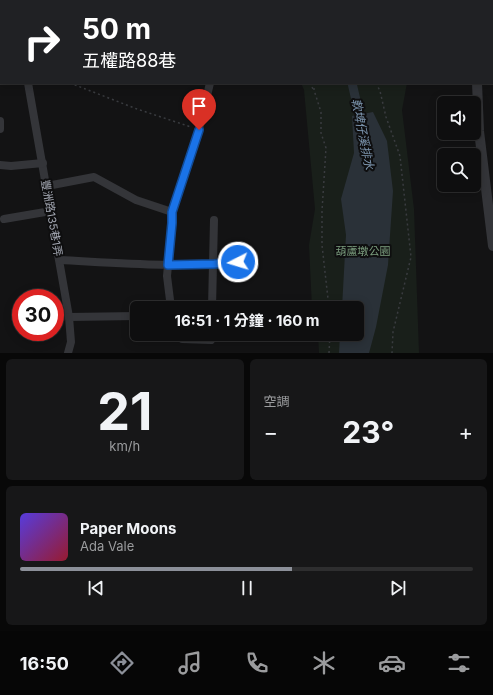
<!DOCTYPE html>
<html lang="zh-TW">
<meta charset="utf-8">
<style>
body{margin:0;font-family:Inter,"Noto Sans TC",sans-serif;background:#171718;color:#f1f3f6;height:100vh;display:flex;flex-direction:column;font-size:15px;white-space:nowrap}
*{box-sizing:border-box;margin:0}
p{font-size:13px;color:#9b9c9e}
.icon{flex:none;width:22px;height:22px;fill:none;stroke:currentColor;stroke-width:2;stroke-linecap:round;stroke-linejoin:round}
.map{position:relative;height:353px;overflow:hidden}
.sheet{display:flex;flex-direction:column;gap:6px;padding:6px;background:#080808;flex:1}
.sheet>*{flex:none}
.banner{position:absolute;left:0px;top:0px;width:493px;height:84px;box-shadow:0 2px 10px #0003,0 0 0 1px #2e2e2f;background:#202124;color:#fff;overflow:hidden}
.tools{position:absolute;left:437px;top:96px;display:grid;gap:8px}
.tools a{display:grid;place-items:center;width:44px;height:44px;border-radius:6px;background:#0e0e0f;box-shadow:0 2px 10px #0003,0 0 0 1px #2e2e2f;font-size:20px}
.speed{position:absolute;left:12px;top:289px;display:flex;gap:8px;font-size:20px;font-weight:700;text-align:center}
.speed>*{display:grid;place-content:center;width:52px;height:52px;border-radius:50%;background:#0e0e0f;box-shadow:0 2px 10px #0003,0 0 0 1px #2e2e2f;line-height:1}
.speed .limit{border:6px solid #d22;background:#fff;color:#111}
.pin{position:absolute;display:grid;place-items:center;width:34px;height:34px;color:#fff;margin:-41px -17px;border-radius:50% 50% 50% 0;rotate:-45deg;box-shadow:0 0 4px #0007}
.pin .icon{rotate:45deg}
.me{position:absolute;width:44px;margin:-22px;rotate:265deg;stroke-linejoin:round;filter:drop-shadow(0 0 3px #0008)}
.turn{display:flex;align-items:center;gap:14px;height:84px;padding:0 16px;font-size:18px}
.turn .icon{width:52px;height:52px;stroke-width:2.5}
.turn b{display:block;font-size:28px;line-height:34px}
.big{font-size:30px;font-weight:700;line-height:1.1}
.sheet .widget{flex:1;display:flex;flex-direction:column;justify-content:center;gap:6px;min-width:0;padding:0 14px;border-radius:6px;background:#171718}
.sheet .dial{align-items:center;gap:0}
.dial b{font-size:52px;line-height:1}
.song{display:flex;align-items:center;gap:12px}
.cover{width:48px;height:48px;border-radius:6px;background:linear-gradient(135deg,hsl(250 70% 55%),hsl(350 70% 35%))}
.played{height:4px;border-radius:2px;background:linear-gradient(90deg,#8c9099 60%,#2e2e2f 60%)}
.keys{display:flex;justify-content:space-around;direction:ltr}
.heat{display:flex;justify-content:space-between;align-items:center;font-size:22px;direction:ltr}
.sheet .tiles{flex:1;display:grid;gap:6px;grid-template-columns:1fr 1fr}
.widget:last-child{grid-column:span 2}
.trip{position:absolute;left:130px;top:301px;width:234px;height:40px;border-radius:6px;background:#0e0e0f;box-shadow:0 2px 10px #0003,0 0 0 1px #2e2e2f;font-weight:700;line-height:40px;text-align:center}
.menu{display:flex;height:64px;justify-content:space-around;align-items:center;background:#060606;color:#9b9c9e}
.menu .icon{width:28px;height:28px}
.menu .selected{color:#8c9099}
.menu b{font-size:18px;color:#f1f3f6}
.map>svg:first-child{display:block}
</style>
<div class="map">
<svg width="493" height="353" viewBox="0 0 493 353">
<rect width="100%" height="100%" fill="#131314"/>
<g fill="#191f1a">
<path d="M290 0H423V1Z"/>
<path d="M301 83H407L402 110 414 209 419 353H319L318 334H357V308H312L309 245 315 209 304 90Z"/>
</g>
<path fill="#2a3138" d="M373 112 387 141 393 191 388 265 376 327 369 353H339L340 334H357V308H342L346 235 341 199 354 153 352 116Z"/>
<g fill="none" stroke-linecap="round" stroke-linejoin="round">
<g stroke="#2a3138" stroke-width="9">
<path d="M350 1V0"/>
<path d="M352 83 362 126"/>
</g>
<g stroke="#3a3c40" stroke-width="1.5" stroke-dasharray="2 3" stroke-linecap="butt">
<path d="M296 1 297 0"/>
<path d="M321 1V0"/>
<path d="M371 1V0"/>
<path d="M70 83 137 109 191 127"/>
<path d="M309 83 314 90"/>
<path d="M314 83V90L321 112V133L326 148 322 211V245L329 308"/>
<path d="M376 83 380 91 386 117 400 156 411 257 393 332 392 353"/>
<path d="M329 353 330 334"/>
</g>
<g stroke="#343539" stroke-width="8">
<path d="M10 0 12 1"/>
<path d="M205 0 206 1"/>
<path d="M28 83 69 317 71 342 68 353"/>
<path d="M0 121V129"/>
<path d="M0 165 11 166 43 163"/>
<path d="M47 186 94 177 136 200 172 212"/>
<path d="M4 219 51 211"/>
<path d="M60 260C119 263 179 268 239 262"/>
<path d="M171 308 167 276 172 223V212L197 138 210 83"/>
<path d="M212 308 214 220"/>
<path d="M69 317 137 316"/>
<path d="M179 334 182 339 211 340 212 334"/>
</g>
<g stroke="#343539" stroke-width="10">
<path d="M492 1V0"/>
<path d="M477 83 479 131 493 246"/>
</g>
<g stroke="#505258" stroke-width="12">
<path d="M470 0 471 1"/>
<path d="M492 19 493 20"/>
</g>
</g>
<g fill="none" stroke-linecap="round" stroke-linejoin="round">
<defs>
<path id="route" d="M199 130 172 212V223L168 265 214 264 238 262"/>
</defs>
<use href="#route" stroke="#114b97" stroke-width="10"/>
<use href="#route" stroke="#1a73e8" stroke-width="7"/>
</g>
<g text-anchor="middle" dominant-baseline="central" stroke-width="4" stroke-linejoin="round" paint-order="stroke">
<g font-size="11" fill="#a5a9b4" stroke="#0e0e0f">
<text transform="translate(52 218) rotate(80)">豐洲路135巷1弄</text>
</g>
<g font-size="11" fill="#7c9f7f" stroke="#0e0e0f">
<text x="363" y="251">葫蘆墩公園</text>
</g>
<g font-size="12" font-style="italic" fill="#7d96af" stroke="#0e0e0f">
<text transform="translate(363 134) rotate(79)">軟埤仔溪排水</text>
</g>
</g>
</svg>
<div class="tools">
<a><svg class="icon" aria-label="sound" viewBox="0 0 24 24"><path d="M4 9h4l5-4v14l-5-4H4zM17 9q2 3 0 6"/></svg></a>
<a><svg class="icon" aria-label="search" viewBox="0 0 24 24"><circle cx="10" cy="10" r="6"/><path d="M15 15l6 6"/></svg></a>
</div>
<div class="speed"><div class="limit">30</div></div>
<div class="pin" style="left:199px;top:130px;background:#d93025"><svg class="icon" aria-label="arrive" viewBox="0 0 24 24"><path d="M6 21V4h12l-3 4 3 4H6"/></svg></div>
<svg class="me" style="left:238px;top:262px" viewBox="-20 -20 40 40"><circle r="17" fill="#1a73e8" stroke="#fff" stroke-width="3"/><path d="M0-11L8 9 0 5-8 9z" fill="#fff"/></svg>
<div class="trip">16:51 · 1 分鐘 · 160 m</div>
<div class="banner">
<div class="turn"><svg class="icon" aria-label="right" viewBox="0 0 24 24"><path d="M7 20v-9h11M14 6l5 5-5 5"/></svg><div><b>50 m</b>五權路88巷</div></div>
</div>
</div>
<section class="sheet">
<div class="tiles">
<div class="widget dial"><b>21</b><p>km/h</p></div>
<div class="widget"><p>空調</p>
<div class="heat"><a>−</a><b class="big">23°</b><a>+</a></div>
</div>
<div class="widget">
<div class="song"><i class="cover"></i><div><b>Paper Moons</b><p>Ada Vale</p></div></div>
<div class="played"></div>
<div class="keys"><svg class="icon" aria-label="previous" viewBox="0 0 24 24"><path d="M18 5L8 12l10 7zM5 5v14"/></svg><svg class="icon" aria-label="pause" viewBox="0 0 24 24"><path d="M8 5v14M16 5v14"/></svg><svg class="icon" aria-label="next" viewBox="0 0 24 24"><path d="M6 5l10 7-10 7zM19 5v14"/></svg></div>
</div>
</div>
</section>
<nav class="menu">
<b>16:50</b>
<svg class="icon selected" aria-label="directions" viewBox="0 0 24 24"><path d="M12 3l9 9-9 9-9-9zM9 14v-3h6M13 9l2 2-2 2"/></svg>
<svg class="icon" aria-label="music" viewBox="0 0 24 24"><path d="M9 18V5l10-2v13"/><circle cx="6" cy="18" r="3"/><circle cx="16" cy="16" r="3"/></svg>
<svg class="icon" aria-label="phone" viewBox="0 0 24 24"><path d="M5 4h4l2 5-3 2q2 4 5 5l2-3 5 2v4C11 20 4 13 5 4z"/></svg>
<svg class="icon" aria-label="climate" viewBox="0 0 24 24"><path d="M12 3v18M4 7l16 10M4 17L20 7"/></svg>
<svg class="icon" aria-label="car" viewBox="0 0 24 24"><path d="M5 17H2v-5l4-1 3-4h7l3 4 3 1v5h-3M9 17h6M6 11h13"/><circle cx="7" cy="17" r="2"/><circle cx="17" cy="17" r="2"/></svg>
<svg class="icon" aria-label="filters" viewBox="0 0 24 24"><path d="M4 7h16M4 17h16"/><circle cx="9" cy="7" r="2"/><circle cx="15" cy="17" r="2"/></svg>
</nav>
